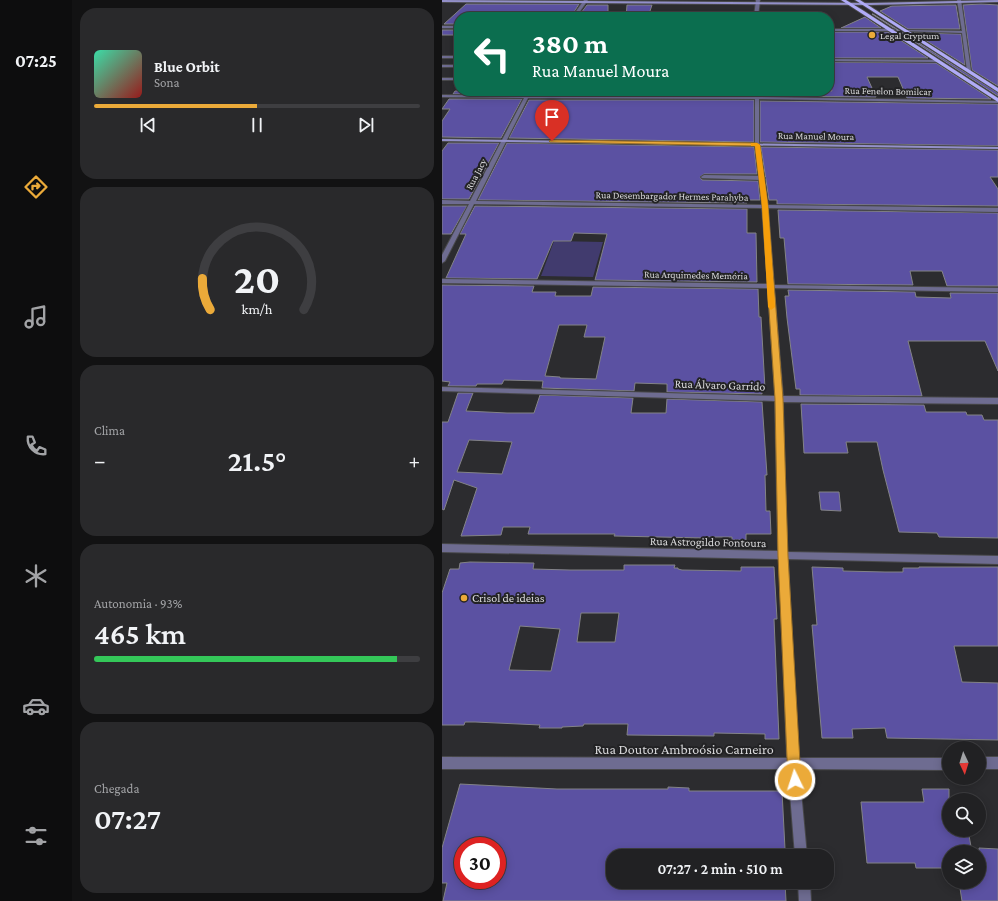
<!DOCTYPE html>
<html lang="pt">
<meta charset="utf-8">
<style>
body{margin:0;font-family:"Crimson Pro",serif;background:#29292b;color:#f1f3f6;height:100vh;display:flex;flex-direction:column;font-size:15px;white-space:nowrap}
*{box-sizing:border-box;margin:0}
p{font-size:13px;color:#a2a3a6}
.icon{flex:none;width:22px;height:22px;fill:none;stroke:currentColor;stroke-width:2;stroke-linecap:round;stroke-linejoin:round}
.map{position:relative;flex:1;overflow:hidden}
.side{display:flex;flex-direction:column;gap:8px;padding:8px;background:#121213;width:370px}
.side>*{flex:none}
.hud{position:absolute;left:12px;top:12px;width:380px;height:84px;border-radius:16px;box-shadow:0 2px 10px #0003,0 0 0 1px #3e3e41;background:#0b6e4f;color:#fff;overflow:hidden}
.needle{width:26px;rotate:176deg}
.tools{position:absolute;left:500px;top:741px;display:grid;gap:8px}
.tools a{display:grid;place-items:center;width:44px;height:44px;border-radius:50%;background:#212123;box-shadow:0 2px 10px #0003,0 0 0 1px #3e3e41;font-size:20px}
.speed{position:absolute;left:12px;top:837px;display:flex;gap:8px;font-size:20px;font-weight:700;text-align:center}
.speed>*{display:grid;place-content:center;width:52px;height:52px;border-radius:50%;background:#212123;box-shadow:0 2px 10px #0003,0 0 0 1px #3e3e41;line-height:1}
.speed .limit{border:6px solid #d22;background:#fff;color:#111}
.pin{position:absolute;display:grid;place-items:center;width:34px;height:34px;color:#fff;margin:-41px -17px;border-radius:50% 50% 50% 0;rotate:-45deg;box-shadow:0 0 4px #0007}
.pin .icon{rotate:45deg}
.me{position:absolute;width:44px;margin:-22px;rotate:356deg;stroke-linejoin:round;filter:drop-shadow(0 0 3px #0008)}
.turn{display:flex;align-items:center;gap:14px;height:84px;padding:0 12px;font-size:18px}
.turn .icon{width:52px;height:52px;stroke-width:2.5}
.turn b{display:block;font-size:28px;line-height:34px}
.big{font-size:30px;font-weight:600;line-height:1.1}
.side .card{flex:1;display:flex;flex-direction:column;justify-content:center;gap:6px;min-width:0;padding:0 14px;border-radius:16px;background:#29292b}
.side .dial{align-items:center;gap:0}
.dial svg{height:104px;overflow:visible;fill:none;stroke:#3e3e41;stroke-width:7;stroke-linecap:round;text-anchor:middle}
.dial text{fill:#f1f3f6;stroke:none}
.song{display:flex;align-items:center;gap:12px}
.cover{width:48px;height:48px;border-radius:6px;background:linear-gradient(135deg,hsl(160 70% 55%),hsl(0 70% 35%))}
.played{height:4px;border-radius:2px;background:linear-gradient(90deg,#ebaa39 50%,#3e3e41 50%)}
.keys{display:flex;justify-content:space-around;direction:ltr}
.heat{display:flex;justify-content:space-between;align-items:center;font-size:22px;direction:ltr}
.charge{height:6px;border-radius:3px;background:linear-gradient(90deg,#34c759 93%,#3e3e41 0)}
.trip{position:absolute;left:164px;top:849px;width:228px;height:40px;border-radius:16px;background:#212123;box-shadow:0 2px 10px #0003,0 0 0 1px #3e3e41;font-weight:600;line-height:40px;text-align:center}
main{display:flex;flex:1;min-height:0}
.tabs{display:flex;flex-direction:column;width:72px;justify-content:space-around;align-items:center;background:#0d0d0e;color:#a2a3a6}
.tabs .icon{width:28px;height:28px}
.tabs .current{color:#ebaa39}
.tabs b{font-size:18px;color:#f1f3f6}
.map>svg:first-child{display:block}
</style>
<main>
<nav class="tabs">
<b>07:25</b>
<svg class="icon current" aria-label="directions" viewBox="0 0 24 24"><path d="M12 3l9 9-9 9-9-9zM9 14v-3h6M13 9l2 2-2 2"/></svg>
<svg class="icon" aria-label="music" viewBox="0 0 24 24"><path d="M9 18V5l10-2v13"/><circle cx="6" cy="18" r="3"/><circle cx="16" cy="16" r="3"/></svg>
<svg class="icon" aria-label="phone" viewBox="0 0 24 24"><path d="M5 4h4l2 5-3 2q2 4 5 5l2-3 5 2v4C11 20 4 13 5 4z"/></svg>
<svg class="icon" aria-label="climate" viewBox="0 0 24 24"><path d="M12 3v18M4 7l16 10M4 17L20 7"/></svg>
<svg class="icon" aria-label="car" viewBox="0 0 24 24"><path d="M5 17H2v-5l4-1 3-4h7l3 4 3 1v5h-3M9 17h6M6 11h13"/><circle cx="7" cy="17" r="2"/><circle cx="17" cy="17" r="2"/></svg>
<svg class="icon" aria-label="filters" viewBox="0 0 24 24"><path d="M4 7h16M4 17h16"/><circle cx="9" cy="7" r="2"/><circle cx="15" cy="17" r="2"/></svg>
</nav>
<section class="side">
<div class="card">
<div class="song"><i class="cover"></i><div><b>Blue Orbit</b><p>Sona</p></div></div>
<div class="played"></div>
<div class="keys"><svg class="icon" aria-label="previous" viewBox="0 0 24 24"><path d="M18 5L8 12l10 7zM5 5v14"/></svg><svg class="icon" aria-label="pause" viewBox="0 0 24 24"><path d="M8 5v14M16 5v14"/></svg><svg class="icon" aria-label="next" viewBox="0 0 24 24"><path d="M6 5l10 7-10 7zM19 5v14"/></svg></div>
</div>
<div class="card dial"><svg viewBox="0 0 100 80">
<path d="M14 69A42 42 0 1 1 86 69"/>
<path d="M14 69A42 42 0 0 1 8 45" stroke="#ebaa39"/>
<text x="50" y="56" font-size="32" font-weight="700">20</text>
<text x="50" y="72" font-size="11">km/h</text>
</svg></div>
<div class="card"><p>Clima</p>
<div class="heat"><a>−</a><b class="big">21.5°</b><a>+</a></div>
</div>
<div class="card"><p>Autonomia · 93%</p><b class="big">465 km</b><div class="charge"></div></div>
<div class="card"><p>Chegada</p><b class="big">07:27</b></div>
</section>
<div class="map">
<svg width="556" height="901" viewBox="0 0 556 901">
<rect width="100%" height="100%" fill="#2c2c2f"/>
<path fill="#413b6e" d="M112 241 161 242 151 277 99 276Z"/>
<g fill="#5b51a2" stroke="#838387" fill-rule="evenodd">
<path d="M24 4H137L129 17H17V24H2Z"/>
<path d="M539 4 556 5V86L530 70 521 5Z"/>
<path d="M145 5H166V17H136Z"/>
<path d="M185 5H210L206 17H184Z"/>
<path d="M505 5H514L518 29H466L438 11 450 6Z"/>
<path d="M430 14H431L556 93V96Z"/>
<path d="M423 17 439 28H399Z"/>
<rect x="0" y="30" width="17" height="5"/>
<path d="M387 32H446L486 58H387Z"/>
<path d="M472 33 519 34 523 65Z"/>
<path d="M387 62 494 63 549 99 465 98 456 77H425L434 97 318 96V91H390L387 82H389Z"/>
<path d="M13 91H123L122 94H11Z"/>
<path d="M130 91H312V95L129 94Z"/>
<path d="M7 99H80L59 138 0 137V121L8 109H0Z"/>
<path d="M87 100H312V142L67 138Z"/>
<path d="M318 101 556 104V146L318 142Z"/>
<path d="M6 143H57L27 199H0V151Z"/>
<path d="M65 143 312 147 315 174H262L258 177 260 180 316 181 318 200H305V203L36 200Z"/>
<path d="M319 147 556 150V177H548L556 189V206L335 204V200H327Z"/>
<path d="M0 206H25L9 234H0Z"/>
<path d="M33 206 305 209V233H314L315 282 153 280 165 234 132 233 129 241H111L95 279 4 278 24 234H18Z"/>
<path d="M336 210 556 213V286H505L500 271H468L471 285 346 284 342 238H338Z"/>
<path d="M0 285 92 286 90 292H114L113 296H149L151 287 316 289 317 317H319L323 389H320V394L225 392V384L193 383 192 391 100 388 101 381 62 380 60 384H35L34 386H6L8 382 0 381ZM117 325H145L142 337H163L154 379 118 378V377L103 376Z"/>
<path d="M346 290 473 292 474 297 509 298 508 293H556V371L543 341H466L480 396 358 395V389H354L345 318 343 296H347Z"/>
<path d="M16 393H31L24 411 65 413H92L98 395 191 398 189 413H224L225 399 320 402 325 475H323L324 511H328L329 534H304V540H290V537H263V538L172 536 173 534H86L88 527H61L59 535 19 536 35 488 12 480 2 510 0 509V422H6ZM27 440 70 442 60 474 15 472Z"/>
<path d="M359 404 482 405 484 412H524L525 415H540L542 420H556V538L497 537 495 533 457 532 441 470 435 442H404L406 453H362Z"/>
<path d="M377 492H397L399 511 379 510Z"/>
<path d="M28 562 92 563 91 569 128 570H182V565H233L232 568H236V569L240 570 299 571V567H332L335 619H332L337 739H323V734L272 733V736L185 735 186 724H142L141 726 120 727V728H97L98 725 33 722H23L22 725H0V593L8 569H17L18 563ZM139 613H177L173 642H135ZM78 626 118 629 109 671 67 670Z"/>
<path d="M370 567 401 568V571L443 572H461V568H477V567H556V646H512L520 682 556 683V740L445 738 443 728 410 729 411 738H380L370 625H375Z"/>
<path d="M18 784 115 789H226V787L247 788V791H340L343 849H340L341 856H171V882H343L344 901H1L5 883H0V848ZM21 846H55V880H21Z"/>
<path d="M480 789H507V830H526L530 852H507V868H474L473 863H425L419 802H482Z"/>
<path d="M537 848 556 849V901H520L517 882H537Z"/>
</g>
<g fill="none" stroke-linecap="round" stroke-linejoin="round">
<defs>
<g id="lane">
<path d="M125 91H129L125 98H124L122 97Z"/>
<path d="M262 175 320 176 323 178 320 180 260 178 259 177Z"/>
</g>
<g id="street">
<path d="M142 0H146L134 17H130Z"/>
<path d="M314 0H318L316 17H312Z"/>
<path d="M515 0H519L529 71 527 72 525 71 520 33 462 31 464 30 520 31Z"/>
<rect x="0" y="26" width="17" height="2"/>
<path d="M387 29H451L453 30 451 31H387Z"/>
<rect x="0" y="56" width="17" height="2"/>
<path d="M387 59 495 60 497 61 495 62 387 61Z"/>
<rect x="0" y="65" width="17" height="2"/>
<rect x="0" y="78" width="17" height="2"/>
<path d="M313 91H317V97L556 101V103L317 99V145L326 205 556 208V212L326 208 332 285 556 288V292L332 288 341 396 556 398V404L341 402 345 552 556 556V564L346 559 356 758H507V770L357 769 365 856H353L346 769H0V757L345 758 337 559 0 552V544L336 551 333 401 0 391V387L333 396 326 288 0 283V279L326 284 320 208 32 204 3 261 0 263V255L27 204H0V200L28 201 82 98 0 97V95L313 97ZM86 98 313 99V145L320 205 34 201Z"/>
<rect x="537" y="757" width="19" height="12"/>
<path d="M356 882H368L369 901H357Z"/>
</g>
<g id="secondary">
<path d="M0 0 429 3 556 0V2L429 5 0 2Z"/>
<path d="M0 139 556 147V149L0 141Z"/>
</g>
<g id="primary">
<path d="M399 0H404L422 11 556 98V102Z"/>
<path d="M413 0H418L556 88V92Z"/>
</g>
</defs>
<use href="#lane" stroke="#48484a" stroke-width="2"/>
<use href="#street" stroke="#48484a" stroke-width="2"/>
<use href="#secondary" stroke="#48484a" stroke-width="2"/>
<use href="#primary" stroke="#48484a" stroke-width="2"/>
<use href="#lane" fill="#6e6c91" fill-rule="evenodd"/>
<use href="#street" fill="#6e6c91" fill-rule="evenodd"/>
<use href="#secondary" fill="#9390ca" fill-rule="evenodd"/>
<use href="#primary" fill="#b0abf7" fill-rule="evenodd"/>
</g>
<path fill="#ebaa39" stroke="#996e25" d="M110 140 315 143 318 145 326 206 341 399 346 556 359 780 357 784 353 786 348 784 346 780 336 556 333 399 320 206 313 146 108 142 107 141Z"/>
<path fill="#f59e0b" d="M309 143H315L318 145 326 206 333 307 329 310 326 307 320 206 313 146H309Z"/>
<g fill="#ebaa39" stroke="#232325" stroke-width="1.5">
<circle cx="430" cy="35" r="4"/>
<circle cx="22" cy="598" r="4"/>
</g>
<g text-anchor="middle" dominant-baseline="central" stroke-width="4" stroke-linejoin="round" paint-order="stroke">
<g font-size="10" fill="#d8d8da" stroke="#232325" text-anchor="start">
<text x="438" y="35">Legal Cryptum</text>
</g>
<g font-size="10" fill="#d8d8da" stroke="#232325">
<text transform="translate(446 91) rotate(1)">Rua Fenelon Bomilcar</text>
<text transform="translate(374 136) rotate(1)">Rua Manuel Moura</text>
<text transform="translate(34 174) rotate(-62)">Rua Jacy</text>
<text transform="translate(230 196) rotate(1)">Rua Desembargador Hermes Parahyba</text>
<text transform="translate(254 275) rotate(1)">Rua Arquimedes Memória</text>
</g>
<g font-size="12" fill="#d8d8da" stroke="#232325">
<text transform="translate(278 385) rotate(2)">Rua Álvaro Garrido</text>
<text transform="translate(266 542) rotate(1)">Rua Astrogildo Fontoura</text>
</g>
<g font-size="12" fill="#d8d8da" stroke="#232325" text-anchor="start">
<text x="30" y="598">Crisol de ideias</text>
</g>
<g font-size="14" fill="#d8d8da" stroke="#232325">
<text x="242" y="749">Rua Doutor Ambroósio Carneiro</text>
</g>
</g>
</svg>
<div class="tools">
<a><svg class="needle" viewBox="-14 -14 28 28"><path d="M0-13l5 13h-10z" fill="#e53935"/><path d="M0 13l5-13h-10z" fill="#a2a3a6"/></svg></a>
<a><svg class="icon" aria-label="search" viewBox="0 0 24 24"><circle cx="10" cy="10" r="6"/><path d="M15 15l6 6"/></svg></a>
<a><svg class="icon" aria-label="layers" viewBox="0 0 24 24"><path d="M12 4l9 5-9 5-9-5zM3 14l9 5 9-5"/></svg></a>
</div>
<div class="speed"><div class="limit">30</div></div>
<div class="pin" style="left:110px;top:141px;background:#d93025"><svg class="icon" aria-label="arrive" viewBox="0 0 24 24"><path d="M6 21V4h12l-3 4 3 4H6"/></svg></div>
<svg class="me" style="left:353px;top:780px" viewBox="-20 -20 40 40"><circle r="17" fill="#ebaa39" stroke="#fff" stroke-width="3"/><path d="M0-11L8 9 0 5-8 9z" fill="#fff"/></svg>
<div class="trip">07:27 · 2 min · 510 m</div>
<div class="hud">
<div class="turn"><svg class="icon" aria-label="left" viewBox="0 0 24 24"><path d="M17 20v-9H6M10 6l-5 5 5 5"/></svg><div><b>380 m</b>Rua Manuel Moura</div></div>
</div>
</div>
</main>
